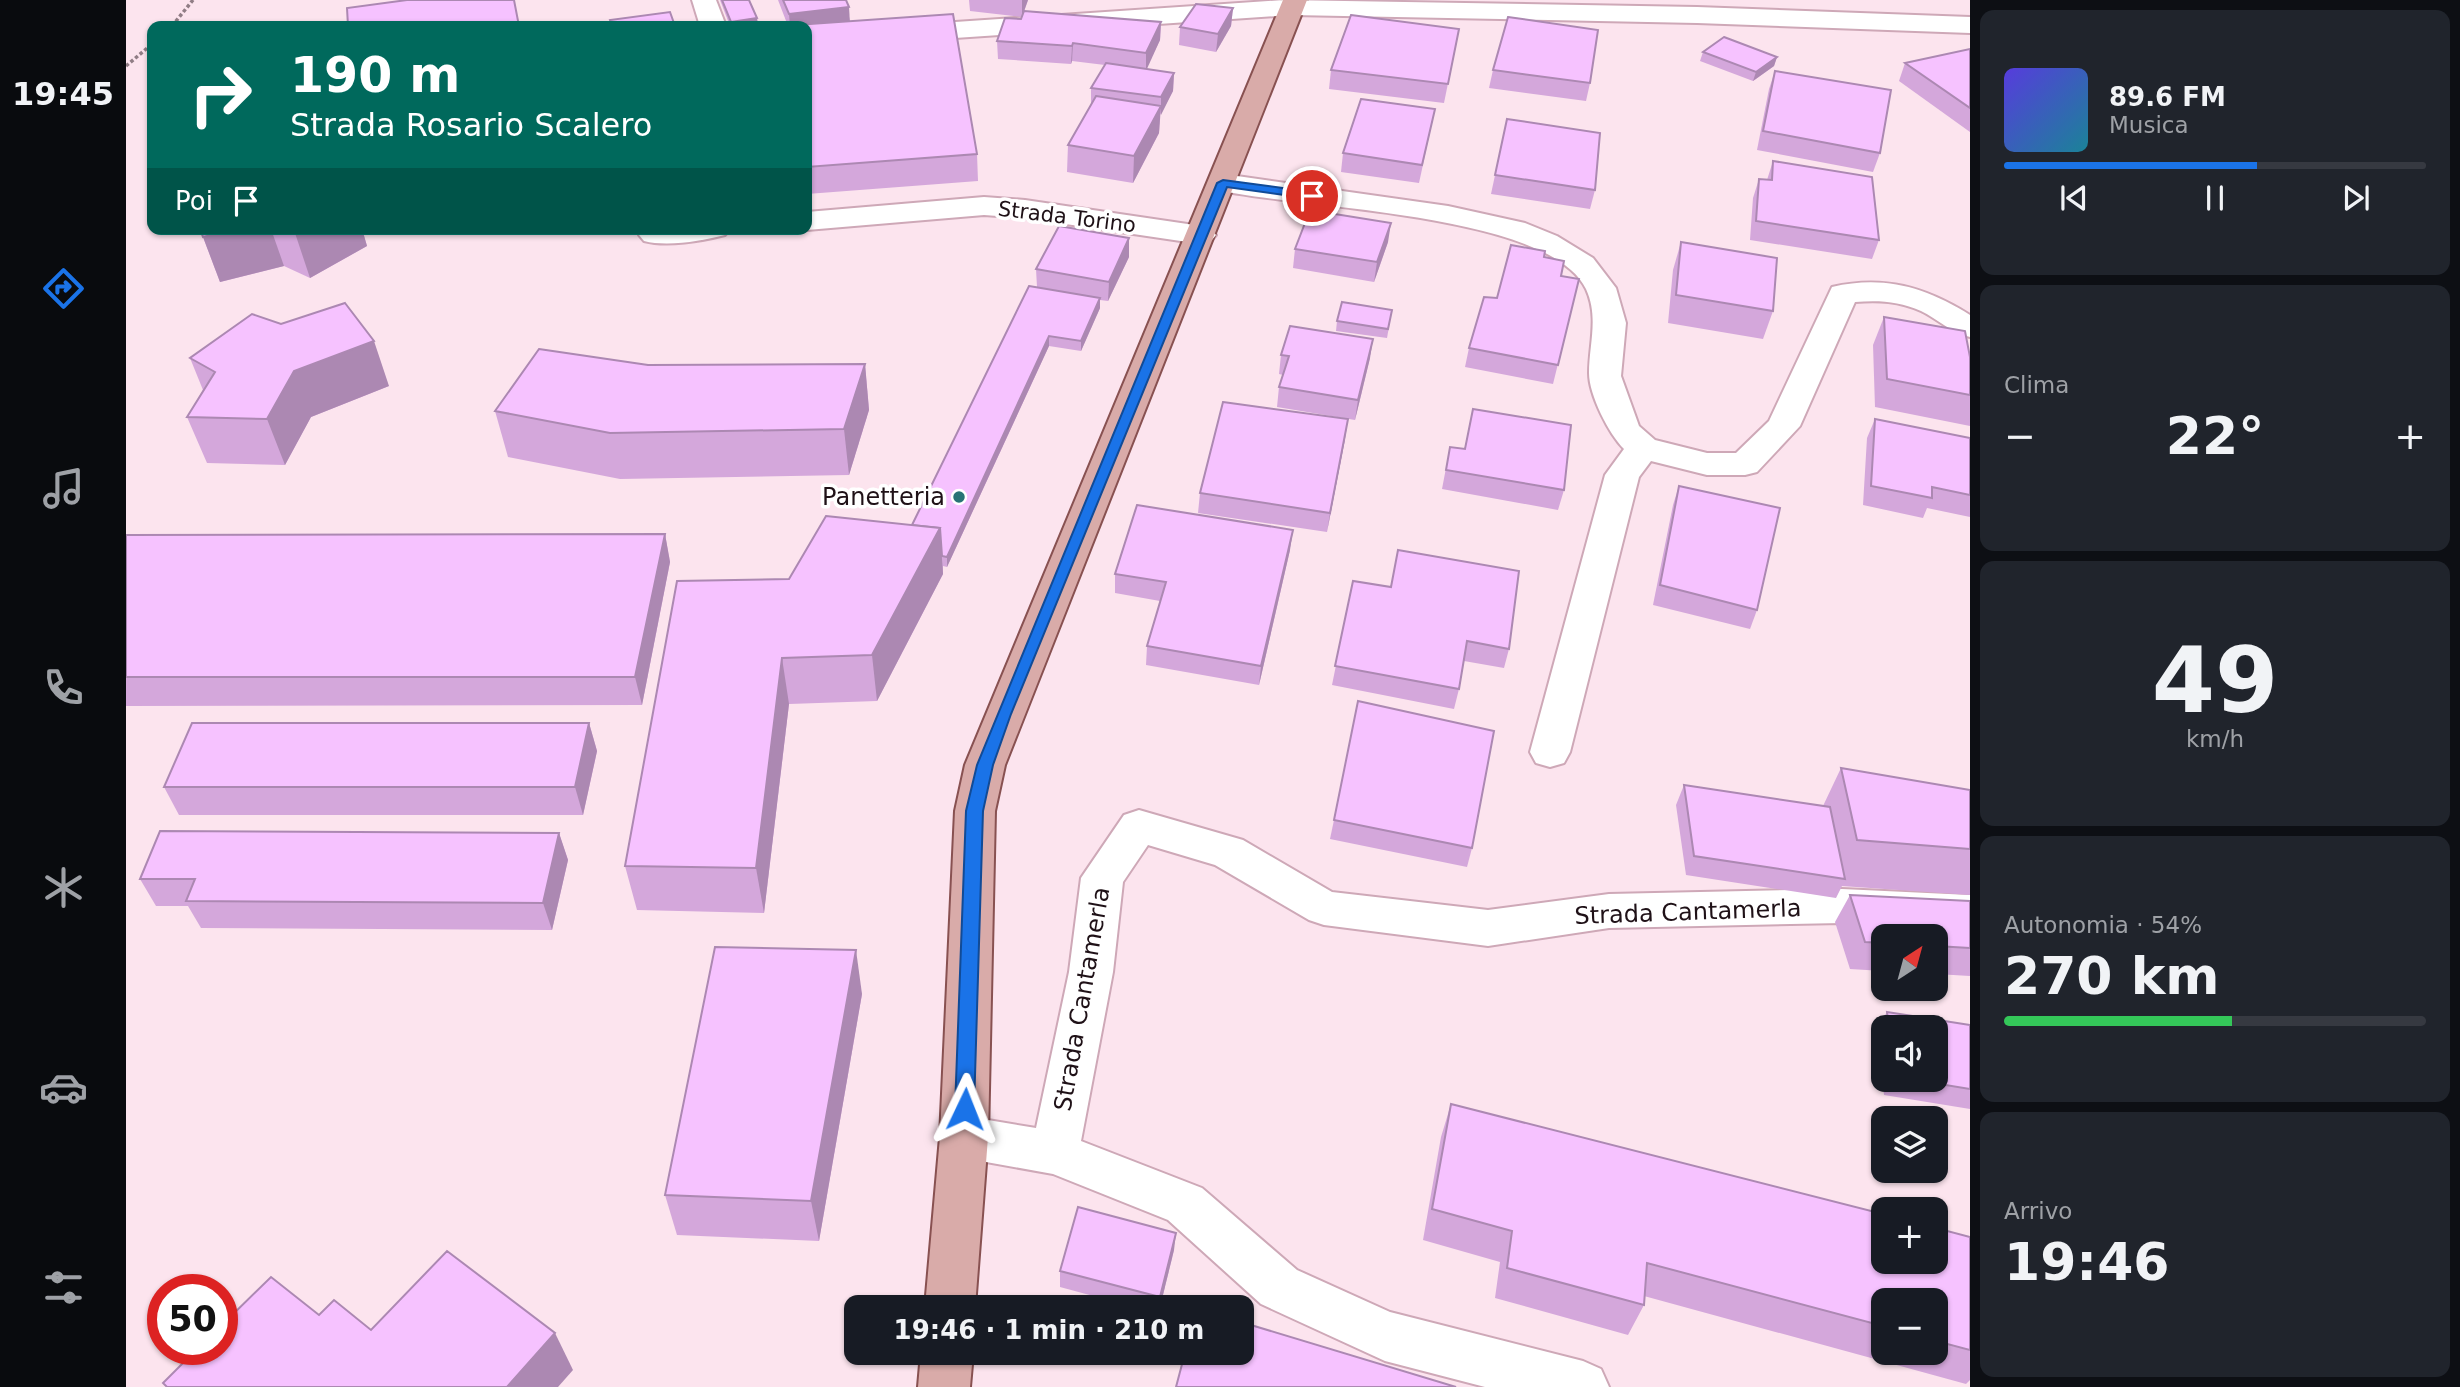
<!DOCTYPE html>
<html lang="it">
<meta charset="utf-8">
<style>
body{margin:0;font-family:"DejaVu Sans",sans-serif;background:#20242c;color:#f1f3f6;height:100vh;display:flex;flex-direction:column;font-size:26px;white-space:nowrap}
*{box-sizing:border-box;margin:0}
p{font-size:23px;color:#9ea1a6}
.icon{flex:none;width:38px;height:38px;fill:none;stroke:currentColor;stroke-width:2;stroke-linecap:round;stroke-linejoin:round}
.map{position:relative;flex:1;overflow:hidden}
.details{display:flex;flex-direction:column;gap:10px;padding:10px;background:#0d0f14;width:490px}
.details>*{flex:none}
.top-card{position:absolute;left:21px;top:21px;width:665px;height:214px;border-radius:14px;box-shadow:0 2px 5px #0004;background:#00695c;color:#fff;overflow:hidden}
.needle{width:46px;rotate:36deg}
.tools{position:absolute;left:1745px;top:924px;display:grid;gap:14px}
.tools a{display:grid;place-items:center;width:77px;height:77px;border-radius:14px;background:#171b24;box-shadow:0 2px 5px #0004;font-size:35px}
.speed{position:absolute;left:21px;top:1274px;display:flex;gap:14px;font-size:35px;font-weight:700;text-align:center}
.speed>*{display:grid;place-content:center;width:91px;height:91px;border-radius:50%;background:#171b24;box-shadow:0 2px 5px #0004;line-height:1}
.speed .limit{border:10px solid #d22;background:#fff;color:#111}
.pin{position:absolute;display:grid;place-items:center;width:60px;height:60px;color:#fff;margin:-30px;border:4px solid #fff;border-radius:50%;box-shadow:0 2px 7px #0007}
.me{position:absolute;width:77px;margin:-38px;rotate:2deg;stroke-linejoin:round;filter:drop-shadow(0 0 5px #0008)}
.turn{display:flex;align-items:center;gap:24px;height:147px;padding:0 28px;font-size:32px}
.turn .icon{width:91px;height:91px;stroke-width:2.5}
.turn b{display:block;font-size:49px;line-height:60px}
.then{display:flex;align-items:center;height:66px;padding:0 28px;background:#0003;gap:14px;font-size:26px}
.big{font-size:52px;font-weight:700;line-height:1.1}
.details .widget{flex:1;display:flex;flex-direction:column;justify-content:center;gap:10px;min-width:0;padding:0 24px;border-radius:14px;background:#20242c}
.details .dial{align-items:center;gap:0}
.dial b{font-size:91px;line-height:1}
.song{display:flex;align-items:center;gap:21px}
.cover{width:84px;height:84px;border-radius:10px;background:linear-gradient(135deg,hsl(250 70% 55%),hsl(190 70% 35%))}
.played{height:7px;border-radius:4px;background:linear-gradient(90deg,#1a73e8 60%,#363941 60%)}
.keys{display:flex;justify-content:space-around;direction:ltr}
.heat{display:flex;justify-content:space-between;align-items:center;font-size:38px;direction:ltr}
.charge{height:10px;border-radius:5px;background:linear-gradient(90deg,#34c759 54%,#363941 0)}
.trip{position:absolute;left:718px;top:1295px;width:410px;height:70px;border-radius:14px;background:#171b24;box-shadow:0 2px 5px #0004;font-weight:700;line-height:70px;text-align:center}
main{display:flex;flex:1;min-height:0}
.dock{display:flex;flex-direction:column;width:126px;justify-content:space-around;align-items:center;background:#090b0e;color:#9ea1a6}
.dock .icon{width:49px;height:49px}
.dock .active{color:#1a73e8}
.dock b{font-size:32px;color:#f1f3f6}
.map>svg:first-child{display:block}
</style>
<main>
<nav class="dock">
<b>19:45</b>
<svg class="icon active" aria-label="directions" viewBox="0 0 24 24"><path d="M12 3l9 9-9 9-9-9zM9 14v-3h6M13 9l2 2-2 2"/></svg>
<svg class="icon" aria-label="music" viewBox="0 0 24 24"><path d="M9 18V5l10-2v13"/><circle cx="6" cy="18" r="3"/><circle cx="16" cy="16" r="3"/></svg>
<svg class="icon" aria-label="phone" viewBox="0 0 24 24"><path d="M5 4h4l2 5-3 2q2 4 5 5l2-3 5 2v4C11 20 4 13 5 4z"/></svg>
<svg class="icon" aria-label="climate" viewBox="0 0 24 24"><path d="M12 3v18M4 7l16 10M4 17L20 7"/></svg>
<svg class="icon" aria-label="car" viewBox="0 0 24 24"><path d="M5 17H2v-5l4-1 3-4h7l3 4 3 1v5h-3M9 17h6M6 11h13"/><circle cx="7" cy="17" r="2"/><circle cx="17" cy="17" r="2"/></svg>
<svg class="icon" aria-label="filters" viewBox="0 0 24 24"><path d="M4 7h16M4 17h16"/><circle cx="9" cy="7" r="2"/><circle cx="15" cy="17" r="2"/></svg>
</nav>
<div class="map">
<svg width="1844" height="1387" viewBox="0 0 1844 1387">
<rect width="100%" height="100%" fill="#fce4ee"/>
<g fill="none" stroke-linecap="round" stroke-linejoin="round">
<defs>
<g id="minor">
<path d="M566 0H590L600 26H574Z"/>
<path d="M1158 0 1571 7 1844 17V33L1571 23 1166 15 681 48V32Z"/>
<path d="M1097 174 1322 206 1399 223 1431 236 1467 258 1490 288 1500 323 1495 376 1513 426 1529 440 1581 453H1610L1643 421 1706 287C1758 275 1799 287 1844 315V337C1825 333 1812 319 1795 311 1773 301 1752 300 1729 302L1674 426 1631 472 1619 475H1581L1525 461 1513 477 1444 752 1438 763 1424 767 1410 763 1404 752 1479 475 1498 449C1483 434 1463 395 1463 373 1463 345 1473 317 1460 289 1422 211 1168 209 1087 189L1083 183 1087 177Z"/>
<path d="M858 197 899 200 1075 226 1085 229 1090 235 1085 241 1075 244 899 218 858 215 681 230 679 229 681 212Z"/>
<path d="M517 229H604L599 235C576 241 541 247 518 241L513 235Z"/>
<path d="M1013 810 1117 840 1206 892 1362 910 1483 894 1716 889 1844 895V929L1716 923 1483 928 1362 946 1198 925 1183 920 1089 865 1022 845 997 882 987 972 955 1141 1076 1188 1171 1270 1264 1312 1457 1361 1475 1369 1483 1387H1359L1259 1361 1135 1304 1042 1220 927 1174 838 1158 821 1152 814 1137 821 1122 838 1116 910 1128 943 972 955 878 998 815Z"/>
</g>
<g id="major">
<path d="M1157 0H1181L879 765 869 811 862 1137 849 1307H799L814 1137 829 811 839 765Z"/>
<path d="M795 1353H847L844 1387H792Z"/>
</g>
</defs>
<use href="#minor" stroke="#cea8b7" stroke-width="4"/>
<use href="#major" stroke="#885151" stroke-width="4"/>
<g stroke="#907d85" stroke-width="3.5" stroke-dasharray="3.5 2.5" stroke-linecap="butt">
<path d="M46 26 67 0"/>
<path d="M0 66 26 44"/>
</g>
<use href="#minor" fill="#fff" fill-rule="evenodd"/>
<use href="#major" fill="#d9aba9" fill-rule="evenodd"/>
</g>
<g fill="#d4a7db" fill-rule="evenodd">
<path d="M594 0H623L631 18 632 26H604Z"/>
<path d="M652 0H720L724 22 851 154 852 181 681 194V26H662Z"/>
<path d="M843 0H902L896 17 844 11Z"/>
<path d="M1107 8 1105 26 1090 52 1053 45 1054 27Z"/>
<path d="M895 19 1035 22 1034 40 1020 69 1048 73 1047 91 1034 115 1033 133 1007 183 941 172 942 145 965 105V88L979 65 946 61 945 64 872 59 871 41Z"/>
<path d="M1333 29 1318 103 1203 89 1205 70Z"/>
<path d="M1844 49V132L1773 81 1779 63Z"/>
<path d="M1577 52 1651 57 1648 66 1627 81 1574 61Z"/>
<path d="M1367 70 1464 83 1460 101 1363 88Z"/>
<path d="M1649 71 1754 153 1747 172 1631 150 1643 89Z"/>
<path d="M1309 109 1293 183 1215 172 1217 153Z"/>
<path d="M1381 119 1469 190 1464 209 1365 194Z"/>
<path d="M1647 161 1753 240 1746 259 1624 240 1627 198 1633 179 1641 180Z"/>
<path d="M74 229H236L241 246 184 278 158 266 94 282Z"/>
<path d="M1262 242 1248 282 1167 268 1169 249Z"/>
<path d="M1555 242 1647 311 1637 339 1542 323 1547 270Z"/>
<path d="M1003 257 982 301 974 300V308L955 351 923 346 821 567 817 566V574L751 701 663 704 638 913 511 910 499 866 663 579 786 525 911 287 910 269Z"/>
<path d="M1418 257 1435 276 1453 279 1427 384 1339 367 1343 348Z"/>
<path d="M1266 310 1261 338 1210 331 1211 321Z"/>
<path d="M1758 317 1844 357V426L1749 407 1747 345Z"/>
<path d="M1155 355 1244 358 1229 420 1151 407 1153 387 1157 375 1153 374Z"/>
<path d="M64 358 263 386 185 417 159 465 81 463 61 417 77 390Z"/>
<path d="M739 364 743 410 723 475 494 479 382 457 369 411 522 365Z"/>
<path d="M1347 409 1438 490 1432 510 1316 489 1324 447 1339 449Z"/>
<path d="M1749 419 1844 438V517L1801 508 1797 518 1737 505 1741 438Z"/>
<path d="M1219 439 1201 532 1072 513 1074 493Z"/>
<path d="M1553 486 1631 610 1624 629 1527 605 1547 505Z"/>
<path d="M539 534 544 562 516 705 0 706V535Z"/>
<path d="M1164 550 1133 685 1020 665 1021 646 1034 601 989 593V574Z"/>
<path d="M1227 581 1383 649 1378 668 1338 661 1333 689 1328 709 1206 685Z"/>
<path d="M463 723 471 751 457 815H53L38 787Z"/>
<path d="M1715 768 1844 790V895L1716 886 1710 898 1560 875 1550 805 1558 785 1697 806Z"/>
<path d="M1208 820 1346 848 1341 867 1204 839Z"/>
<path d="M433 833 442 860 426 930 75 928 62 906H30L14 879Z"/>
<path d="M1724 895 1844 901V976L1810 974V936H1757V971L1724 969 1709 922Z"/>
<path d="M736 994 693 1241 551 1235 539 1195Z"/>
<path d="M1761 1012 1844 1025V1109L1758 1095 1750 1030ZM1757 1027H1810V1080H1757Z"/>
<path d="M1325 1104 1844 1237V1380L1840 1384 1518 1296V1305L1502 1335 1369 1298 1374 1262 1297 1240 1315 1137ZM1757 1300H1810V1353H1757Z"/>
<path d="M1048 1250 1034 1307H1008L934 1287V1271Z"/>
</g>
<g fill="#ac88b2">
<path d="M896 0H902L896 17Z"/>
<path d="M723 7 724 24 664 26 663 14Z"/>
<path d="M1107 8 1105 26 1090 52 1092 34Z"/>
<path d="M631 18 632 26H605V22Z"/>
<path d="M1035 22 1034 40 1020 71V53Z"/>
<path d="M947 43 946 61 945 64 946 46Z"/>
<path d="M1651 57 1648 66 1627 81 1630 72Z"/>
<path d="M1048 73 1047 91 1035 115V97Z"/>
<path d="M1035 106 1033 133 1007 183 1008 156Z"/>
<path d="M1265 223 1262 242 1248 282 1251 262Z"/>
<path d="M110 229H145L158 266 94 282 77 237Z"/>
<path d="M176 229H236L241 246 184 278 169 233Z"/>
<path d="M1003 238V257L982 301 983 282Z"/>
<path d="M974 298V308L955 351V341Z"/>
<path d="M923 336V346L821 567V557Z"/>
<path d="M1247 339 1244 358 1229 420 1232 400Z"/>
<path d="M248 341 263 386 185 417 159 465 141 419 168 371Z"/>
<path d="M739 364 743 410 723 475 718 429Z"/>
<path d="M1222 419 1219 439 1201 532 1204 513Z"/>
<path d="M814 528 817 574 751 701 746 655Z"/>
<path d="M1167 530 1164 550 1133 685 1135 666Z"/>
<path d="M539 534 544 562 516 705 509 677Z"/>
<path d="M656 658 663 704 638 913 630 868Z"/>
<path d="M463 723 471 751 457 815 449 787Z"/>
<path d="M433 833 442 860 426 930 417 903Z"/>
<path d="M730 950 736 994 693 1241 685 1201Z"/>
<path d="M1050 1233 1048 1250 1034 1307H1033L1034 1297Z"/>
<path d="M429 1333 447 1370 432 1387H381Z"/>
</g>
<g fill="#f6c2ff" stroke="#ac88b2" stroke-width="2">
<path d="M281 0H388L393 26H222L221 8Z"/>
<path d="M596 0H623L631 18 605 22Z"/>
<path d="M657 0H720L723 7 663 14Z"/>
<path d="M1070 4 1107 8 1092 34 1054 27Z"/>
<path d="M898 11 1035 22 1020 53 947 43 946 46 871 41 879 18 895 19Z"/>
<path d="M544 12 549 26H486L484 20Z"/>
<path d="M827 14 851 154 681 167V26H655Z"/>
<path d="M1225 15 1333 29 1322 84 1205 70Z"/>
<path d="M1382 17 1472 30 1464 83 1367 70Z"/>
<path d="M1598 37 1651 57 1630 72 1577 52Z"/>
<path d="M1844 49V108L1779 63Z"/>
<path d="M980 63 1048 73 1035 97 965 88Z"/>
<path d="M1649 71 1765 90 1754 153 1637 131Z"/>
<path d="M970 96 1035 106 1008 156 942 145Z"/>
<path d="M1235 99 1309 109 1296 165 1217 153Z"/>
<path d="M1381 119 1474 133 1469 190 1369 175Z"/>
<path d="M1647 161 1746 177 1753 240 1630 221 1633 179 1646 180Z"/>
<path d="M1184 210 1265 223 1251 262 1169 249Z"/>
<path d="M933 226 1003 238 983 282 910 269Z"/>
<path d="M74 229H110L77 237Z"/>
<path d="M160 229H176L169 233Z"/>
<path d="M1555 242 1651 258 1647 311 1550 295Z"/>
<path d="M1385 245 1419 251 1418 257 1438 261 1435 276 1453 279 1432 365 1343 348 1358 297 1371 298Z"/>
<path d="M903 286 974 298 955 341 923 336 821 557 816 556 814 528 786 525Z"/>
<path d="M1216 302 1266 310 1262 329 1211 321Z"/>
<path d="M219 303 248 341 168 371 141 419 61 417 89 372 64 358 126 314 155 324Z"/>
<path d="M1758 317 1839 331 1844 357V395L1761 379Z"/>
<path d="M1164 326 1247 339 1232 400 1153 387 1163 356 1155 355Z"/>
<path d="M413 349 522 365 739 364 718 429 484 433 369 411Z"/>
<path d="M1097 402 1222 419 1204 513 1074 493Z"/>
<path d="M1347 409 1445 425 1438 490 1320 470 1324 447 1339 449Z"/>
<path d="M1749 419 1844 438V495L1806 487V498L1745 486Z"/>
<path d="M1553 486 1654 508 1631 610 1534 585Z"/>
<path d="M1011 505 1167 530 1135 666 1021 646 1040 582 989 574Z"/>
<path d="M700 516 814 528 746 655 656 658 630 868 499 866 551 581 663 579Z"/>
<path d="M539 534 509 677H0V535Z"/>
<path d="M1272 550 1393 571 1383 649 1341 641 1333 689 1209 666 1227 581 1265 587Z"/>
<path d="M1232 701 1368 731 1346 848 1208 820Z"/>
<path d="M66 723H463L449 787H38Z"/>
<path d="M1715 768 1844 790V849L1731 840Z"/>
<path d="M1558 785 1704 807 1719 879 1568 856Z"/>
<path d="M34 831 433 833 417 903 60 901 69 879H14Z"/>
<path d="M1724 895 1844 901V948L1810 946V936H1757V943L1739 942Z"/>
<path d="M589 947 730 950 685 1201 539 1195Z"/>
<path d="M1761 1012 1844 1025V1089L1789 1080H1810V1027H1763Z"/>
<path d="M1325 1104 1757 1214V1262H1810V1228L1844 1237V1350L1810 1341V1300H1757V1326L1521 1263 1518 1305 1381 1268 1386 1231 1306 1209Z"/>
<path d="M952 1207 1050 1233 1034 1297 934 1271Z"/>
<path d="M321 1251 429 1333 381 1387H41L37 1383 71 1349H96V1325L145 1277 193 1315 208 1300 245 1330Z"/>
<path d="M1115 1322 1330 1387H1050L1059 1353H1115Z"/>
</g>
<path fill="#1a73e8" stroke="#114b97" stroke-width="2" d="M1097 180 1186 192 1192 196 1186 199 1101 187 885 714 867 765 857 811 848 1109 845 1115 839 1118 832 1115 829 1109 840 811 851 765 1091 183Z"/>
<circle fill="#287276" stroke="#fff" stroke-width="2.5" cx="833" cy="497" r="7"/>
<g text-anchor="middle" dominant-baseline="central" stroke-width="7" stroke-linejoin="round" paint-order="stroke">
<g font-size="21" fill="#1f1117" stroke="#fff">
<text transform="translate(941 217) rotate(7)">Strada Torino</text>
</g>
<g font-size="24" fill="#1f1117" stroke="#fff" text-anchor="end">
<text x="819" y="497">Panetteria</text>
</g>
<g font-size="24" fill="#1f1117" stroke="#fff">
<text transform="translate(1562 912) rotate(-2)">Strada Cantamerla</text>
<text transform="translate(956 999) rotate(-80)">Strada Cantamerla</text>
</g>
</g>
</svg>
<div class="tools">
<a><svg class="needle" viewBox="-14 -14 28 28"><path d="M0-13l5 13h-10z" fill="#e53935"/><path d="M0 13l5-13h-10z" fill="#9ea1a6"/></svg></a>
<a><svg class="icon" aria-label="sound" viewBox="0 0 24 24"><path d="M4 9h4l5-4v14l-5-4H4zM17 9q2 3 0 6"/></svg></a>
<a><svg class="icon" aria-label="layers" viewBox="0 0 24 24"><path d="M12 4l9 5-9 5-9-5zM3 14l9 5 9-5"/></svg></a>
<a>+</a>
<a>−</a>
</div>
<div class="speed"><div class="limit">50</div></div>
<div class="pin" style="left:1186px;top:196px;background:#d93025"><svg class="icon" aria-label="arrive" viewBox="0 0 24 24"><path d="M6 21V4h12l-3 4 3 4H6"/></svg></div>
<svg class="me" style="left:839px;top:1109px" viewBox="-20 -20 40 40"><path d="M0-17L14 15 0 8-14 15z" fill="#1a73e8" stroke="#fff" stroke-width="4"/></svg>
<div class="trip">19:46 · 1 min · 210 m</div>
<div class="top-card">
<div class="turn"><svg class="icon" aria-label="right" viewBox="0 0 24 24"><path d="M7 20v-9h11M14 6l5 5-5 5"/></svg><div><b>190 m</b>Strada Rosario Scalero</div></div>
<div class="then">Poi<svg class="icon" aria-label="arrive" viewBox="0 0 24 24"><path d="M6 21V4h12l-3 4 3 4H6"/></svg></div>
</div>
</div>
<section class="details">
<div class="widget">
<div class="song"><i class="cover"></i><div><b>89.6 FM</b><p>Musica</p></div></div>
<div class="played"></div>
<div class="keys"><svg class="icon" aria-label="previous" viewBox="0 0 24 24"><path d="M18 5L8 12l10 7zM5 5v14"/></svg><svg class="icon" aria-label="pause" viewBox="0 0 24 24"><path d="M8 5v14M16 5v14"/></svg><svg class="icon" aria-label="next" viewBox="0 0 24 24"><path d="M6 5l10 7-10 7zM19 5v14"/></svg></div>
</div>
<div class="widget"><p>Clima</p>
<div class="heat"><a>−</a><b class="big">22°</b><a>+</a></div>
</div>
<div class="widget dial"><b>49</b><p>km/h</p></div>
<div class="widget"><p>Autonomia · 54%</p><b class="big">270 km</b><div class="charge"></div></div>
<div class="widget"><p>Arrivo</p><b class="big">19:46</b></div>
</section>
</main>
